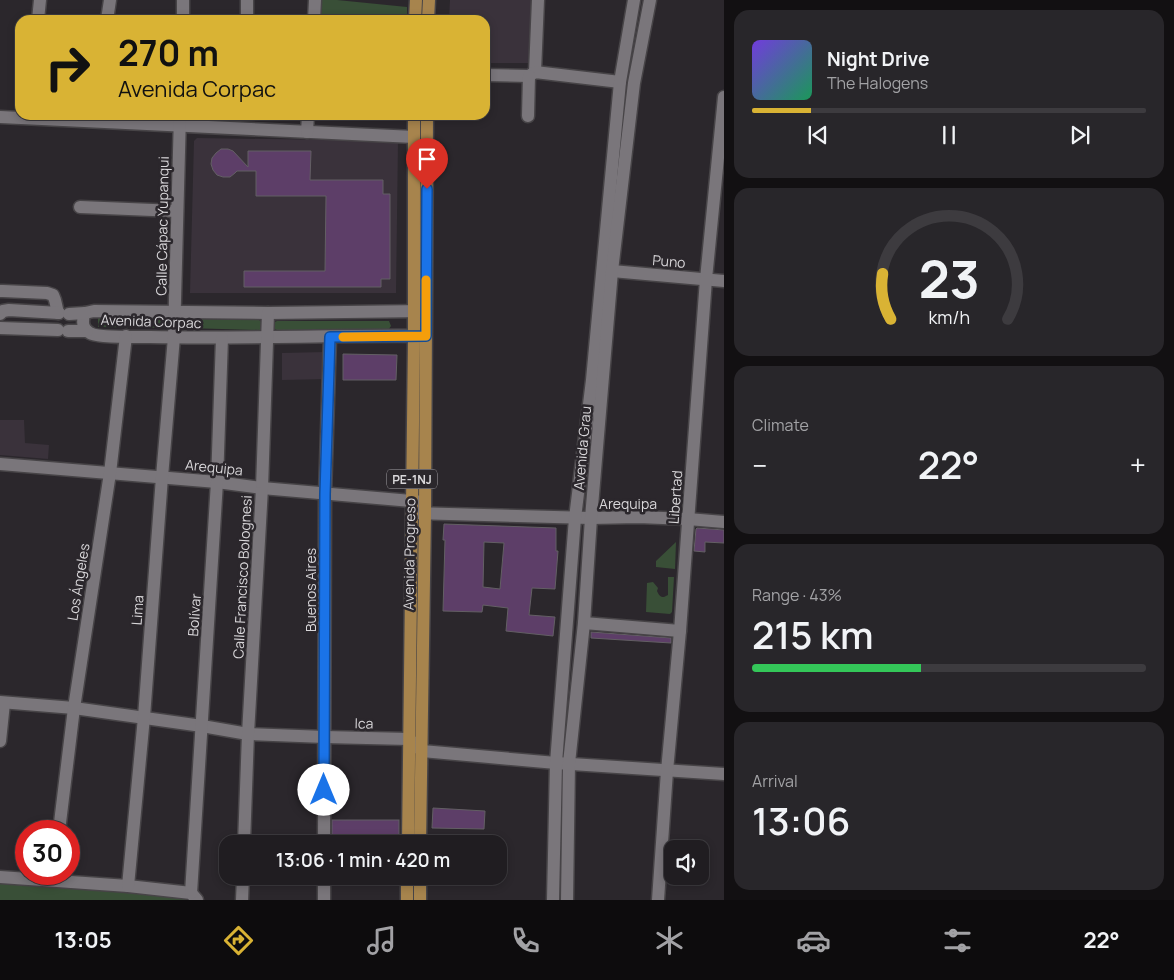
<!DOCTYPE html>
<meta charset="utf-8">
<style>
body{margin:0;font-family:Manrope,sans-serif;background:#28262a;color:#f1f3f6;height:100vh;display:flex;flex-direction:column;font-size:19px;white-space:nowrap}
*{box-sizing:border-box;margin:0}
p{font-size:16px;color:#a2a2a5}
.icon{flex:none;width:28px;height:28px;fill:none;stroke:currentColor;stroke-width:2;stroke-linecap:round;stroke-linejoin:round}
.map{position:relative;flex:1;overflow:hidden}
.sheet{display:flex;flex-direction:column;gap:10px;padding:10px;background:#121012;width:450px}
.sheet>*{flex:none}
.guide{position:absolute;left:15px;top:15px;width:475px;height:105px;border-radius:15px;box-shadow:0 2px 8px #0003,0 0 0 1px #3d3b3f;background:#d9b334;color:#111;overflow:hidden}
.buttons{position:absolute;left:664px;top:840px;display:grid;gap:10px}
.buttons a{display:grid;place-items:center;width:45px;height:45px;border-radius:10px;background:#201d21;box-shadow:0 2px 8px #0003,0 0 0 1px #3d3b3f;font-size:25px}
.speed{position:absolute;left:15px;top:820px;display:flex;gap:10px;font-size:25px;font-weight:700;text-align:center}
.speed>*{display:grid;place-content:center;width:65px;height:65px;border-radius:50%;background:#201d21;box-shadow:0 2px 8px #0003,0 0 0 1px #3d3b3f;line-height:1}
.speed .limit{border:8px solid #d22;background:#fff;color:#111}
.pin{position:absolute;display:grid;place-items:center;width:42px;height:42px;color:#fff;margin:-51px -21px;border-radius:50% 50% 50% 0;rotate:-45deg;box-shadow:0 0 5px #0007}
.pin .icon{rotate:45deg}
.me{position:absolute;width:55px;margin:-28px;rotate:0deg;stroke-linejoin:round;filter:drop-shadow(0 0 4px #0008)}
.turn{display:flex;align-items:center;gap:18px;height:105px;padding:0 20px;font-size:22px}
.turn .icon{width:65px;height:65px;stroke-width:2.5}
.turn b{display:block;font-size:35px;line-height:42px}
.big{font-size:38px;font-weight:600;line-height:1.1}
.sheet .widget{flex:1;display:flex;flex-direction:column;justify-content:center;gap:8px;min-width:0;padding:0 18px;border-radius:15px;background:#28262a}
.sheet .dial{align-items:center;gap:0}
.dial svg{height:130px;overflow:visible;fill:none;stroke:#3d3b3f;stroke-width:7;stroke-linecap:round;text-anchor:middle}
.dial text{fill:#f1f3f6;stroke:none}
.song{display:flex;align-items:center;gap:15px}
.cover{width:60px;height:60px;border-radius:8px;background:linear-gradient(135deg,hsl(260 70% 55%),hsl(150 70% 35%))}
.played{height:5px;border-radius:2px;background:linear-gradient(90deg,#d9b334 15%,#3d3b3f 15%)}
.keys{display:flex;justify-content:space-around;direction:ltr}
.heat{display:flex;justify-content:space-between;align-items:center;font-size:28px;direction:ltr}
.charge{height:8px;border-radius:4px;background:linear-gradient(90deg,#34c759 43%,#3d3b3f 0)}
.trip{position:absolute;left:219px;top:835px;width:288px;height:50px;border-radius:15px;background:#201d21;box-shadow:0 2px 8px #0003,0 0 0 1px #3d3b3f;font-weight:600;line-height:50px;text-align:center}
.tabs{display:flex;height:80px;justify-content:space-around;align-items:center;background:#0d0c0d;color:#a2a2a5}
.tabs .icon{width:35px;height:35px}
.tabs .active{color:#d9b334}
.tabs b{font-size:22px;color:#f1f3f6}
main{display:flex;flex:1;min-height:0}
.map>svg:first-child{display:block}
</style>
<main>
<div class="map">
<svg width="724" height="900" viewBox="0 0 724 900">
<rect width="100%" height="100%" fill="#2b272c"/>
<g fill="#3a323b">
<path d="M450 0H535L533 63H485V20H449Z"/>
<path d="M197 138 398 141 396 293H190L194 141Z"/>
<path d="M326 352 327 379 282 380V353Z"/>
<path d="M0 420H24L25 443 49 445 48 459 0 455Z"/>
</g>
<g fill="#394f37">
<path d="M322 0H337L407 7V20H320Z"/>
<path d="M313 115H403V121L313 117Z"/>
<path d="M98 316 164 318 166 320 167 324 164 328 98 327Z"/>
<path d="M188 319 259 320 263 323V326L260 330 186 328 185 323Z"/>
<path d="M277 321H389L391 326 388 330H277L275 329V322Z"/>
<path d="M676 542 675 569 656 567V561Z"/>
<path d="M668 577H674L672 612 670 614 646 612 647 583 653 582 658 588 657 591C659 595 660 597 664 597L668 595Z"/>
<path d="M0 880 185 896 188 900H0Z"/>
</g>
<g fill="#5d3e68" stroke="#635f64" fill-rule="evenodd">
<path d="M221 149H228L233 151 248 167V151H311L310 180H383V194H390V279H381V287H244V271H325L326 196H256V171H237L235 173 230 177H223L217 175 213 170 211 164 212 158 216 153Z"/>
<path d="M343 354 397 355 396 380H343Z"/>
<path d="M444 524 556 528V551H558L555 589 532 588 529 615 555 617 553 636 506 631 508 608 483 605 482 612 443 611 445 540H443ZM484 542 504 543 500 589 483 587Z"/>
<path d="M697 528 724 530V543L705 542V552L694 551 696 529Z"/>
<path d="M591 632 671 638V643L591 638Z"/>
<path d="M433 808 485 811 484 829 432 828Z"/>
<rect x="332" y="820" width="67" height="17"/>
</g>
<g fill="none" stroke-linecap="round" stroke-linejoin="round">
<defs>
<g id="minor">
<path d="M38 20 40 0"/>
<path d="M107 20 110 0"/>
<path d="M183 20V0"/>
<path d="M247 20V0"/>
<path d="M314 20 315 0"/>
<path d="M535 72 538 0"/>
<path d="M485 75 529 76 535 72 620 82"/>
<path d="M528 116 529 76"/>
<path d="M0 117 414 137"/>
<path d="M307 132 308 115"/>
<path d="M80 207 177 211"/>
<path d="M612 271 724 281"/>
<path d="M0 291H3L47 293 53 295 55 300 58 313"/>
<path d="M424 311 268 313 94 311 85 313C82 320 82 329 90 333 97 338 139 337 150 337 242 339 333 335 425 336"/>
<path d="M0 314 3 311 9 310 59 313"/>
<path d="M69 314 85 313"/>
<path d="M0 328 58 330"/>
<path d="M68 331H87"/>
<path d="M0 464 217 482 262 488 423 502"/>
<path d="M414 513 591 518 638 517 688 519 724 522"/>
<path d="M584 623 680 631"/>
<path d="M0 702 74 708 202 726 248 734 325 737 409 739 422 751 556 763 724 774"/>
<path d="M0 741 4 703"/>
<path d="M59 831 74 708 110 473 126 336"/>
<path d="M244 844 248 734 262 488 268 313"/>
<path d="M324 844 325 494 330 337"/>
<path d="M0 877 128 886 191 893 197 900"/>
<path d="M128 886 144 717 162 477 174 337 180 115"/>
<path d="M191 893 217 482 222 338"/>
<path d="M242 900 243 876"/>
<path d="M324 900V876"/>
<path d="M553 900 556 763 575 518 592 380 620 82 634 0"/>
<path d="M567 900 569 763 584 623 591 518 612 271 634 83 650 0"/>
<path d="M658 900 667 771 680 631 706 279 724 97"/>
</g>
<g id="major">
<path d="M415 20 416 0"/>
<path d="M428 20 429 0"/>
<path d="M408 844 414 339V115"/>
<path d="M420 844 425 514 427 115"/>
<path d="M407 900V876"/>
<path d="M420 900V876"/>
</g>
</defs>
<use href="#minor" stroke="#474447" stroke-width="15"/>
<use href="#major" stroke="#474447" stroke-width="15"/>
<use href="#minor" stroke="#7a767b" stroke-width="12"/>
<use href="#major" stroke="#a7844d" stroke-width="12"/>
</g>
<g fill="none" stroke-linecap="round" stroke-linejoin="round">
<defs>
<path id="route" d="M324 790 325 494 330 337 426 336 427 189"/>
</defs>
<use href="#route" stroke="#114b97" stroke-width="12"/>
<use href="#route" stroke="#1a73e8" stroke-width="9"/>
<path stroke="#f59e0b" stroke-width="9" d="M343 337 426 336V280"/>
</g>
<g text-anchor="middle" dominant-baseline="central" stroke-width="5" stroke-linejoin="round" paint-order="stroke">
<rect fill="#2b272c" stroke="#a5a2a6" stroke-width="1" x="387" y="469.5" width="50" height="19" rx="4"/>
<g font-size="12" font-weight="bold" fill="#d9d7da">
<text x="412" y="479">PE-1NJ</text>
</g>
<g font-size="14" fill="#d9d7da" stroke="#2b272c">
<text transform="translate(162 226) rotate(-89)">Calle Cápac Yupanqui</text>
<text transform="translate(669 261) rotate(5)">Puno</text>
<text transform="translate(151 321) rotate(2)">Avenida Corpac</text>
<text transform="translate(582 448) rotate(-85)">Avenida Grau</text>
<text transform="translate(214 467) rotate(6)">Arequipa</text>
<text transform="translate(675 497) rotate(-86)">Libertad</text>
<text x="628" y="503">Arequipa</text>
<text transform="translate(409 554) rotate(-89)">Avenida Progreso</text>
<text transform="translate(242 577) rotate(-87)">Calle Francisco Bolognesi</text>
<text transform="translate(78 582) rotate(-81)">Los Ángeles</text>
<text transform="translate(310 590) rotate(-90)">Buenos Aires</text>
<text transform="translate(137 610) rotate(-86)">Lima</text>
<text transform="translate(194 615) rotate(-86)">Bolívar</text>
<text transform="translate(364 723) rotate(1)">Ica</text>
</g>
</g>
</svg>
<div class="buttons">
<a><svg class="icon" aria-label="sound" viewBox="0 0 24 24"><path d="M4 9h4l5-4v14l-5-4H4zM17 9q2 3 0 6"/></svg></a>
</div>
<div class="speed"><div class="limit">30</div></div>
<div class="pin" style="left:427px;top:189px;background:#d93025"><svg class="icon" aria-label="arrive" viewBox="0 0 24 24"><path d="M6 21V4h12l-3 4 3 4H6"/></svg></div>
<svg class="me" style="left:324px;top:790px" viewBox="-20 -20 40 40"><circle r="19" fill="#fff"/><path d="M0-13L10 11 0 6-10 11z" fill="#1a73e8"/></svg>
<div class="trip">13:06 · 1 min · 420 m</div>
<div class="guide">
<div class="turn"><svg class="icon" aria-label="right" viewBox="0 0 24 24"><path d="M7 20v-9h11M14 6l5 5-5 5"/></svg><div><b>270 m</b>Avenida Corpac</div></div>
</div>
</div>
<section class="sheet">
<div class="widget">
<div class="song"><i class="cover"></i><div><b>Night Drive</b><p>The Halogens</p></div></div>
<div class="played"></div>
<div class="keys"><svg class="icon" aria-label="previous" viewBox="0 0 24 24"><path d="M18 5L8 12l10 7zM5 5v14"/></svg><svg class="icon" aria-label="pause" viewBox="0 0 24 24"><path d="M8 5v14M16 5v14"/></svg><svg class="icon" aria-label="next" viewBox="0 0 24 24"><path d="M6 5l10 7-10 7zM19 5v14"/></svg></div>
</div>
<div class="widget dial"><svg viewBox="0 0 100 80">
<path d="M14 69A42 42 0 1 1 86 69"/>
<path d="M14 69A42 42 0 0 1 9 41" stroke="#d9b334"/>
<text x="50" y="56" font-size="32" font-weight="700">23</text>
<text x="50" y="72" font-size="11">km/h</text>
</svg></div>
<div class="widget"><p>Climate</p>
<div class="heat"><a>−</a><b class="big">22°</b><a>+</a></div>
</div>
<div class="widget"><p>Range · 43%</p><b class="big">215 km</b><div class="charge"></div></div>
<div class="widget"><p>Arrival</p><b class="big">13:06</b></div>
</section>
</main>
<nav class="tabs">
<b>13:05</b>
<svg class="icon active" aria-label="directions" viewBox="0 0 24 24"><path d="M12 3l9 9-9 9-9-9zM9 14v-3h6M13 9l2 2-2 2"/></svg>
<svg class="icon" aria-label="music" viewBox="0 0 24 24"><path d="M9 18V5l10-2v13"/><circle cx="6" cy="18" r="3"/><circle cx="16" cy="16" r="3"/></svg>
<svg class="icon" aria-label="phone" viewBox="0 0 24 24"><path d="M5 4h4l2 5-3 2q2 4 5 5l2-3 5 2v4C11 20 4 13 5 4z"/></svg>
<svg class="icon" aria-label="climate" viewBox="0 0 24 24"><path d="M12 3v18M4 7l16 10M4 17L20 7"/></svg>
<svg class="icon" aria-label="car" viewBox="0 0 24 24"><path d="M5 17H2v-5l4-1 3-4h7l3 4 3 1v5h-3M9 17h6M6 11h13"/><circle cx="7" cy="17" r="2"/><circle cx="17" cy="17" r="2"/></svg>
<svg class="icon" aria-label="filters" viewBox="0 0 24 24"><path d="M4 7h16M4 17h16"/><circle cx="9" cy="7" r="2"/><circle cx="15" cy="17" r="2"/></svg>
<b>22°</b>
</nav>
